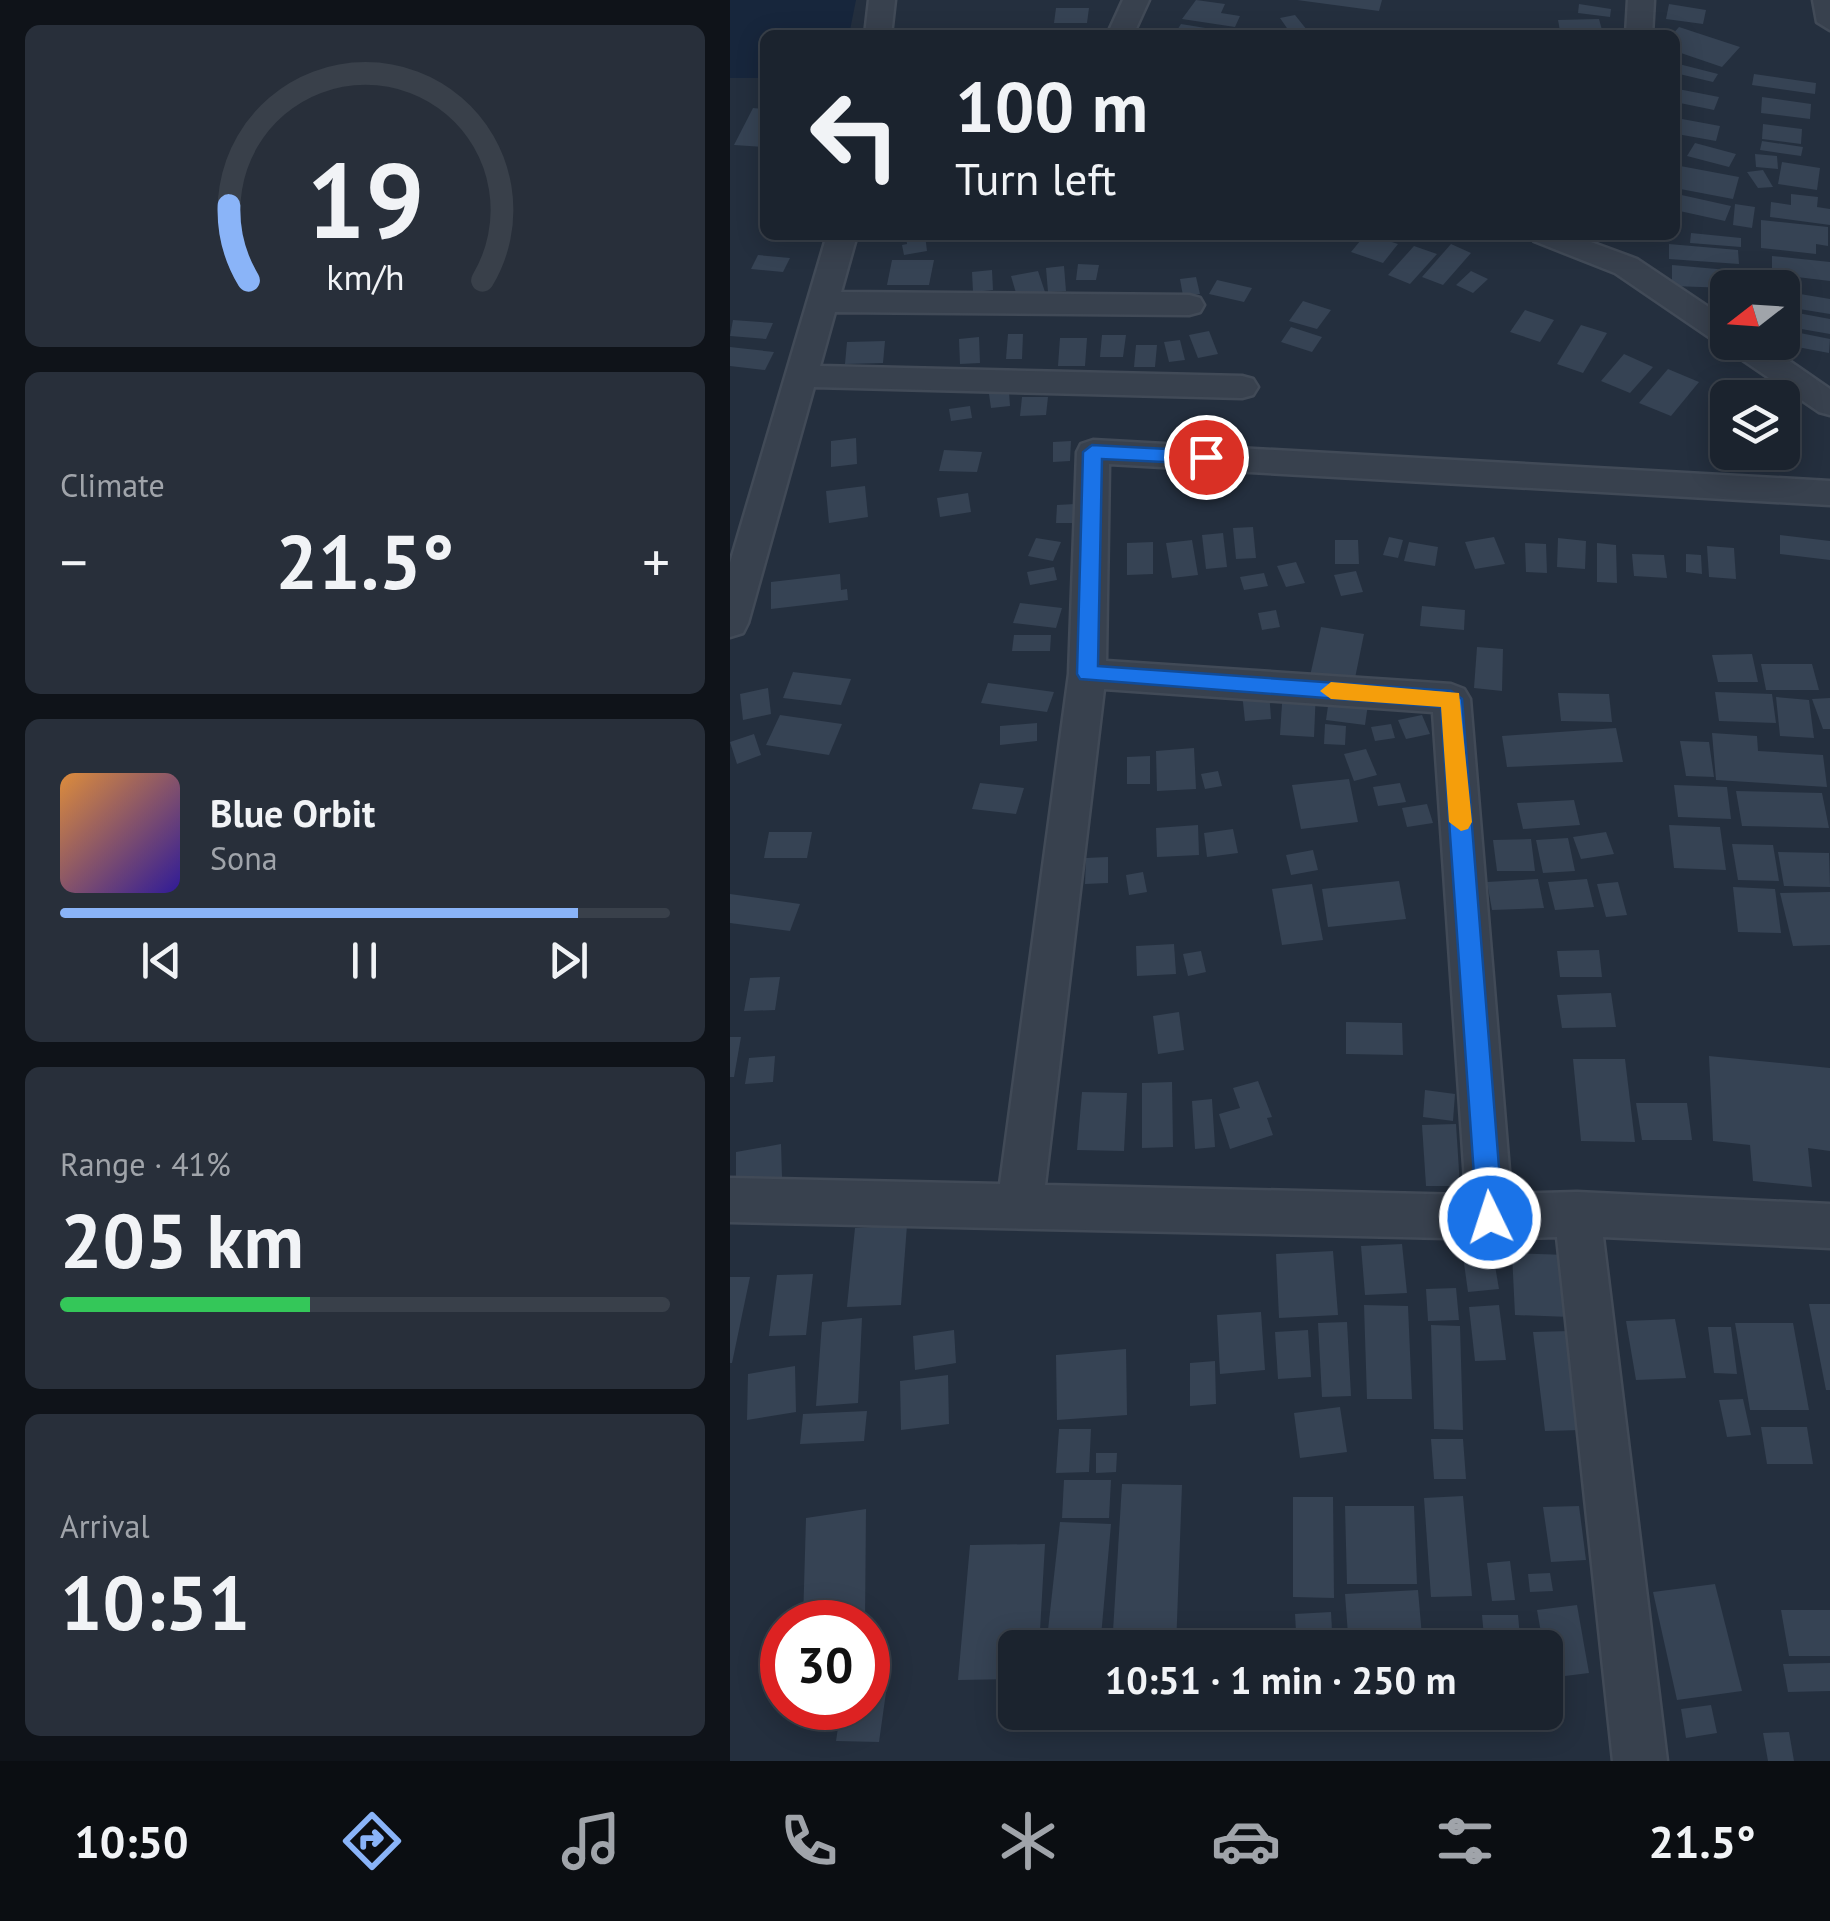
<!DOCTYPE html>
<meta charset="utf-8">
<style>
body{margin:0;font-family:"PT Sans",sans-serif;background:#282f3a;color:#f1f3f6;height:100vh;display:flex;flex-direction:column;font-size:38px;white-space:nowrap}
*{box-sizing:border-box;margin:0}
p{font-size:32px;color:#a0a4aa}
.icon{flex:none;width:55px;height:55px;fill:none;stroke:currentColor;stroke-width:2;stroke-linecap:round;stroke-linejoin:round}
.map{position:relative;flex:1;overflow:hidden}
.drawer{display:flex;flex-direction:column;gap:25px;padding:25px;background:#0f1319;width:730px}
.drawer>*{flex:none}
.top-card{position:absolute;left:30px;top:30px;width:920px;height:210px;border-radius:15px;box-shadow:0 5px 25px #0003,0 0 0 2px #39404a;background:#1b232e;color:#f1f3f6;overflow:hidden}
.needle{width:65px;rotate:253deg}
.fabs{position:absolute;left:980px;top:270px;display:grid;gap:20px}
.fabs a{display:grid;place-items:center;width:90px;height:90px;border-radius:15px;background:#1b232e;box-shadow:0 5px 25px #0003,0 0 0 2px #39404a;font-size:50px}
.speed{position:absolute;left:30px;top:1600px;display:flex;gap:20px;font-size:50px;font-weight:700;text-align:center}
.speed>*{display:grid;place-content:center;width:130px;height:130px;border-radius:50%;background:#1b232e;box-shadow:0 5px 25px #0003,0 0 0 2px #39404a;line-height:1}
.speed .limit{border:15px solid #d22;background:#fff;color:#111}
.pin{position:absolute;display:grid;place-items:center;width:85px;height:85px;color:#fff;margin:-42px;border:5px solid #fff;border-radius:50%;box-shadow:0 2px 10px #0007}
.me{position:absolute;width:110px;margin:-55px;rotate:356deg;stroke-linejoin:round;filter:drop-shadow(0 0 8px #0008)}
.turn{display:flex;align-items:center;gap:35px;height:210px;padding:0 30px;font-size:45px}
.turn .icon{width:130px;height:130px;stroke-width:2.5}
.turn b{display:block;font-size:70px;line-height:85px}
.big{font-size:75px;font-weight:700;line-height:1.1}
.drawer .tile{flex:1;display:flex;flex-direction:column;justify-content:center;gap:15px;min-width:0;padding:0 35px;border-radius:15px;background:#282f3a}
.drawer .dial{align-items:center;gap:0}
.dial svg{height:260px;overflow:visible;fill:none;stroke:#39404a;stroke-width:7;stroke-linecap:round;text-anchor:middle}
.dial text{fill:#f1f3f6;stroke:none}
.song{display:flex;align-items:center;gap:30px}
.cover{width:120px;height:120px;border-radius:15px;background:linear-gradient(135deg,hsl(30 70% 55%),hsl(250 70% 35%))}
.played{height:10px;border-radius:5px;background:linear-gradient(90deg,#8ab4f8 85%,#39404a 85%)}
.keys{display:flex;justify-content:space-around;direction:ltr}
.heat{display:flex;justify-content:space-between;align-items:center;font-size:55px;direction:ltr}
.charge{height:15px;border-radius:8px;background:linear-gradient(90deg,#34c759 41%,#39404a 0)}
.trip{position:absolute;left:268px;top:1630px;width:565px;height:100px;border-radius:15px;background:#1b232e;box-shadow:0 5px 25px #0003,0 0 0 2px #39404a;font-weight:700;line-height:100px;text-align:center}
.tab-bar{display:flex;height:160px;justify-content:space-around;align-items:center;background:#0b0e12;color:#a0a4aa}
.tab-bar .icon{width:70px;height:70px}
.tab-bar .selected{color:#8ab4f8}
.tab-bar b{font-size:45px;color:#f1f3f6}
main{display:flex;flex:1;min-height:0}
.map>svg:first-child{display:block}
</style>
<main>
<section class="drawer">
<div class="tile dial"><svg viewBox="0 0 100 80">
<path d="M14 69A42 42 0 1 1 86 69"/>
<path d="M14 69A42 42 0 0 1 8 46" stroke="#8ab4f8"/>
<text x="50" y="56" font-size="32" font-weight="700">19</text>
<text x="50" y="72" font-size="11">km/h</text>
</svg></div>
<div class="tile"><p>Climate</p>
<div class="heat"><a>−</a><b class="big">21.5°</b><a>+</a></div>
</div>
<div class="tile">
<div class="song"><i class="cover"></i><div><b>Blue Orbit</b><p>Sona</p></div></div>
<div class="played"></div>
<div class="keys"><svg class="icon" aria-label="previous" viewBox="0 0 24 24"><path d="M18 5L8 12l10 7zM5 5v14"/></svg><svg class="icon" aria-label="pause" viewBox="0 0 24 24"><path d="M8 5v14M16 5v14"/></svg><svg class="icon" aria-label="next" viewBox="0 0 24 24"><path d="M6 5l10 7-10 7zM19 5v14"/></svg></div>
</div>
<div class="tile"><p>Range · 41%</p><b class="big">205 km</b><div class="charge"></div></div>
<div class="tile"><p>Arrival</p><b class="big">10:51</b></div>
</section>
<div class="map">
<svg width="1100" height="1761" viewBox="0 0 1100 1761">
<rect width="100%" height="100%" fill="#242f3e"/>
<path fill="#17263c" d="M0 0H126L119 35H35V78H0Z"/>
<g fill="#364354">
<path d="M466 0 495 4 491 13 510 16 505 27 452 19Z"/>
<path d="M567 0H652L649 11Z"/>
<path d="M849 4 881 9 880 17 848 13Z"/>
<path d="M939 4 976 10 973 24 936 19Z"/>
<path d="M326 8H359L357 23H324Z"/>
<path d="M565 15 577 30 561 34 550 18Z"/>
<path d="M869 19 872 30 830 31 828 20Z"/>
<path d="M451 24 506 33V35H444Z"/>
<path d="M949 27 1010 47 992 67 945 51V35H942Z"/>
<path d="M186 28 235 30 234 35H183Z"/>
<path d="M945 63 988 74 983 82 945 73Z"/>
<path d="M1024 74 1086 83 1085 94 1022 85Z"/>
<path d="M948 89 989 97 984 110 945 102Z"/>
<path d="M1032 97 1081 104 1080 119 1031 113Z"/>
<path d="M23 108 35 109V147L4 145Z"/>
<path d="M952 119 990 126 986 141 947 134Z"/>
<path d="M1033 124 1072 129 1071 144 1032 139Z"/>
<path d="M1032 141 1073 147 1071 156 1030 150Z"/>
<path d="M965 143 1006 154 999 167 957 156Z"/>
<path d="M1025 154 1047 156 1048 169 1026 167Z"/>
<path d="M1052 162 1090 168 1087 190 1048 184Z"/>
<path d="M945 165 1009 177 1003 199 945 188Z"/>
<path d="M1033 170 1043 187 1028 188 1017 172Z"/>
<path d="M947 194 1001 206 995 221 945 210Z"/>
<path d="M1061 194 1088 197 1087 207 1100 209V225L1040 217 1041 202 1061 205Z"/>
<path d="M1005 204 1025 207 1022 228 1003 225Z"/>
<path d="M1031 220 1098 227V246L1086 244V254L1031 248Z"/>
<path d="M961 233 1011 238V247L960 243Z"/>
<path d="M176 235H195L197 251 174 255 172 245 177 244Z"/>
<path d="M635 235H640L668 244 653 263 621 252Z"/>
<path d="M721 244 741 253 713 285 692 277Z"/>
<path d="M939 244 1008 250 1009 264 939 259Z"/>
<path d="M684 246 707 254 680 284 658 275Z"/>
<path d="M28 255 60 258 53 272 21 269Z"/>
<path d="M1042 256 1100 262V281L1042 274Z"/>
<path d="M162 260H204L199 285H157Z"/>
<path d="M348 264 369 265 366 280H346Z"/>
<path d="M942 265 998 270 999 288 942 286Z"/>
<path d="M334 266 336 291 318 292 316 268Z"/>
<path d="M262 270 263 290 243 292 242 272Z"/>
<path d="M308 271 317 298 289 303 281 276Z"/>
<path d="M741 271 758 279 743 293 726 285Z"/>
<path d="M466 277 470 294 453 296 450 279Z"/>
<path d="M487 280 522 288 514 302 479 294Z"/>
<path d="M1064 293 1100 299V314L1063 308Z"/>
<path d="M573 301 601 310 587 329 559 321Z"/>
<path d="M795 310 824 320 810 342 780 332Z"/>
<path d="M1057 311 1100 319V334L1054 326Z"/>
<path d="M3 320 43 323 36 339 0 336Z"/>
<path d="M851 325 877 333 853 373 827 364Z"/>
<path d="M561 327 592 337 582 352 551 342Z"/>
<path d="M479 331 488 354 468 358 459 335Z"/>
<path d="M1065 332 1100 339 1099 353 1062 346Z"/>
<path d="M278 334H293L292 359H276Z"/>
<path d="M372 335H396L393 357H370Z"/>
<path d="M249 337 250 363 230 364 229 339Z"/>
<path d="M330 338H357L355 366H328Z"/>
<path d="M450 340 455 360 439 362 434 342Z"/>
<path d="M155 341 153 363 115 364 117 342Z"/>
<path d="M406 345H427L425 367H404Z"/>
<path d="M0 347 44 352 35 370 0 366Z"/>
<path d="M894 354 923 367 900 393 871 381Z"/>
<path d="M938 369 969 382 941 416 909 403Z"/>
<path d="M279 392 280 406 261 408 259 394Z"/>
<path d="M292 397H318L316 415 290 416Z"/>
<path d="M240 406 242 418 221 421 219 409Z"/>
<path d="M126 438 127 464 101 467V441Z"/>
<path d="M341 441 340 461 323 462V442Z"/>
<path d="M214 450 252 452 247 472 209 471Z"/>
<path d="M1024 452H1046L1052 458 1023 470 1010 458Z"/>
<path d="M135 486 138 517 99 523 96 491Z"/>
<path d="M238 493 241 512 210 517 207 498Z"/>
<path d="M345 504 343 523H326L327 505Z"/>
<path d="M523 527 526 558 506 559 503 528Z"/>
<path d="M493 533 497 567 476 569 472 535Z"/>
<path d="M1050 535 1100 541V560L1050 554Z"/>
<path d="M659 537 673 540 668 558 653 555Z"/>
<path d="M764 537 775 564 745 569 735 542Z"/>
<path d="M306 538 331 542 323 561 298 556Z"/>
<path d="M828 538 856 541 855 569 827 567Z"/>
<path d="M462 540 468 575 442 578 436 543Z"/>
<path d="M605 540H628L629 564H605Z"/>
<path d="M423 542V574L397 575V543Z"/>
<path d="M679 542 708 547 705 566 674 561Z"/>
<path d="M795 543 816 544 817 573 796 572Z"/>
<path d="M867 543 886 545 887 583 867 582Z"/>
<path d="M977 546 1004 548 1006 579 979 577Z"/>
<path d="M902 554 934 555 937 578 904 576Z"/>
<path d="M956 554 971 555 972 574 956 572Z"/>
<path d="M566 562 575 583 556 587 547 566Z"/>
<path d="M324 567 327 580 300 585 297 572Z"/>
<path d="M626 571 633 592 611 596 604 575Z"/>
<path d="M534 573 538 586 514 590 510 577Z"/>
<path d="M110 574 111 590 117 589 118 600 41 609V582Z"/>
<path d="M290 603 332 608 326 628 283 623Z"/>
<path d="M692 606 735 610 734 630 690 626Z"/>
<path d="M546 610 550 627 532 630 528 613Z"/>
<path d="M591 627 634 634 624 683 580 676Z"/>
<path d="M284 635H321L320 651H282Z"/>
<path d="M747 647 773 649 772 691 744 688Z"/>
<path d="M1022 654 1028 682H988L982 655Z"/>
<path d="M1031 664H1082L1089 690H1036Z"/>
<path d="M63 672 121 679 111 705 53 698Z"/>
<path d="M258 683 324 692 317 712 251 703Z"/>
<path d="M38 688 41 714 13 720 10 694Z"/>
<path d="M553 688 586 690 584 737 550 735Z"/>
<path d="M539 691 541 719 515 721 512 693Z"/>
<path d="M985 692 1042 694 1046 723 989 721Z"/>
<path d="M828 693 879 694 882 722 831 721Z"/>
<path d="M1046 697 1079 700 1084 738 1050 736Z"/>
<path d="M1100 698V729H1093L1082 699Z"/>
<path d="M599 699 638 704 635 725 596 720Z"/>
<path d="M50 715 112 724 99 755 36 745Z"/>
<path d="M692 715 700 734 676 739 668 720Z"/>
<path d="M307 723V741L270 745V726Z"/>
<path d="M595 724 616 726 615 745 594 744Z"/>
<path d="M661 724 665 738 645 741 641 727Z"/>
<path d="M886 728 893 762 777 767 772 736Z"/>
<path d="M982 733 1027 736 1028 751 1093 755 1097 787 986 780Z"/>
<path d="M24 734 31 755 7 764 0 742Z"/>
<path d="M950 741 979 742 984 777 956 776Z"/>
<path d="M464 748 466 789 427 791 426 751Z"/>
<path d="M636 749 647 775 624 781 614 754Z"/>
<path d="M420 756V784H397V757Z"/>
<path d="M488 771 492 786 475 789 471 774Z"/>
<path d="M619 779 628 822 571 829 562 785Z"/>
<path d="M250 783 294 788 286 814 242 809Z"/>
<path d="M670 783 676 802 648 806 643 787Z"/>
<path d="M944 785 997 787 1001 819 948 817Z"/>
<path d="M1006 791 1092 793 1099 828 1012 826Z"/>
<path d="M844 800 850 825 793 829 787 803Z"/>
<path d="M697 804 703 823 677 827 672 808Z"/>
<path d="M468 825 469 855 427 857 426 828Z"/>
<path d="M939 825 990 827 996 870 944 868Z"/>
<path d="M503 829 508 853 477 857 474 833Z"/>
<path d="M39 832H82L77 858H34Z"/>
<path d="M876 832 884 854 851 859 843 837Z"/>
<path d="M838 838 845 871 813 873 806 840Z"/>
<path d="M801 839 805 871H767L763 840Z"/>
<path d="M1002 844 1043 845 1049 881 1008 880Z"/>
<path d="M583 850 588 870 561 875 556 855Z"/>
<path d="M1048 852 1099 853 1100 887 1054 886Z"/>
<path d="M378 857V883L355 884 356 858Z"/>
<path d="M413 872 417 892 399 895 396 875Z"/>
<path d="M808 879 814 908 762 910 757 882Z"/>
<path d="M857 879 864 907 825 910 818 882Z"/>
<path d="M669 881 676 919 598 927 592 889Z"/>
<path d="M888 882 897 915 876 917 867 884Z"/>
<path d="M582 884 593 940 552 945 542 889Z"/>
<path d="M1003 887 1045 889 1051 933 1008 932Z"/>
<path d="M1100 892V945L1063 946 1050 893Z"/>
<path d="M0 894 70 904 60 931 0 923Z"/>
<path d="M444 944 446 974 407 976 406 946Z"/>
<path d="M869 950 872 977H830L827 951Z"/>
<path d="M471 951 476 972 458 976 453 954Z"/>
<path d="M50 977 45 1010 14 1011 20 978Z"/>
<path d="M881 993 886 1027 832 1028 827 995Z"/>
<path d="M449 1012 454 1050 428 1054 423 1016Z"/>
<path d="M616 1022 672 1023 673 1055 616 1054Z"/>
<path d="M0 1037H11L4 1077H0Z"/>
<path d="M45 1056 43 1082 15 1084 19 1058Z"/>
<path d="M979 1056 1100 1068V1151L1078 1148 1082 1187 1023 1181 1020 1145 983 1141Z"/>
<path d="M843 1059H895L905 1142 851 1141Z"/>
<path d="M528 1081 542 1117 537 1118 543 1135 500 1149 489 1114 510 1108 503 1088Z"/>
<path d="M442 1082 443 1147 412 1148V1083Z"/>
<path d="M695 1090 725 1094 723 1121 693 1117Z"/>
<path d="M352 1092 397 1093 394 1151 347 1150Z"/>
<path d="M482 1099 485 1147 465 1149 462 1101Z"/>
<path d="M906 1103H957L962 1140H912Z"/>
<path d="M726 1124 730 1186H696L692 1125Z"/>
<path d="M51 1144 52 1177 6 1186V1152Z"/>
<path d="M177 1225 171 1305 117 1307 125 1228Z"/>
<path d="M672 1244 677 1293 635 1295 631 1246Z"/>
<path d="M603 1251 608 1315 549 1318 546 1254Z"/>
<path d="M782 1253 837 1255 840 1317 785 1315Z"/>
<path d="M763 1254 769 1289 738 1292 733 1256Z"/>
<path d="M83 1274 76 1335 39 1336 47 1275Z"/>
<path d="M0 1277H20L2 1363H0Z"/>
<path d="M726 1288 729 1320 698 1321 696 1289Z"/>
<path d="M1079 1304H1100V1390H1096Z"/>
<path d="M634 1305 678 1306 682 1399H637Z"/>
<path d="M769 1305 776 1360 745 1361 739 1307Z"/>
<path d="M531 1312 535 1370 490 1374 487 1315Z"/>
<path d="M132 1318 128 1403 86 1406 92 1322Z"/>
<path d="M945 1319 956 1378 906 1380 896 1321Z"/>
<path d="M617 1322 621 1396 592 1397 588 1323Z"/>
<path d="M1005 1323H1063L1079 1410H1020Z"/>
<path d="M701 1325 730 1326 733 1430 704 1429Z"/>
<path d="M978 1327H1001L1007 1374 984 1373Z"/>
<path d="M224 1330 226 1363 185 1370 183 1336Z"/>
<path d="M578 1330 581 1377 548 1379 545 1332Z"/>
<path d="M840 1331 852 1430 815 1431 803 1332Z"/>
<path d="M396 1349 397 1415 327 1420 326 1355Z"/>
<path d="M485 1361 486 1404 460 1406V1363Z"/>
<path d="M65 1366 66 1412 17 1420 18 1374Z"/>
<path d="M218 1375 219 1424 171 1430 170 1381Z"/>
<path d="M1013 1399 1021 1435 997 1437 989 1400Z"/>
<path d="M610 1407 617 1452 570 1458 564 1413Z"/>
<path d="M137 1411 134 1441 70 1444 73 1414Z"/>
<path d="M1031 1427H1077L1083 1464H1037Z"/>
<path d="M329 1429H361L359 1472 326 1473Z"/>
<path d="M701 1439H733L736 1479H704Z"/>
<path d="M366 1453H387L386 1472 366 1473Z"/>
<path d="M334 1480H381L379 1518H332Z"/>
<path d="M392 1484 452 1485 446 1648H382Z"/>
<path d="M733 1496 742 1596 701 1597 694 1498Z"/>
<path d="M563 1497H603L604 1598 563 1597Z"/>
<path d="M615 1506H684L687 1584H617Z"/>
<path d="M849 1506 856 1560 821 1562 813 1507Z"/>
<path d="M136 1509 135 1622H73L76 1518Z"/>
<path d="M330 1522 381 1524 370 1648H316Z"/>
<path d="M315 1544 309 1648H285V1679L228 1680 240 1545Z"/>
<path d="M780 1561 785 1600 762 1601 757 1563Z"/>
<path d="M820 1573 823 1591 800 1592 798 1574Z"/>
<path d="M985 1584 1012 1691 947 1700 923 1592Z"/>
<path d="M688 1590 693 1648H619L615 1594Z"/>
<path d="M847 1605 859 1673 819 1678 807 1610Z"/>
<path d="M1051 1610H1100V1656H1059Z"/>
<path d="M601 1612 603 1648H567L565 1614Z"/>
<path d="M752 1615H788L791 1648H755Z"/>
<path d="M138 1656 161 1657 149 1742 106 1741 111 1708H138Z"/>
<path d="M1100 1663V1691L1058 1692 1053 1664Z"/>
<path d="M981 1705 987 1733 956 1738 951 1709Z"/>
<path d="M318 1712H366L365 1727 317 1729Z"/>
<path d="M378 1712H452V1726L377 1725Z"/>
<path d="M554 1712H602L603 1724 554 1725Z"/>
<path d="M1059 1732 1064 1761H1038L1033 1733Z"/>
</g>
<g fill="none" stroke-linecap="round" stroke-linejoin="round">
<defs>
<g id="street">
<path d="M139 0H165L161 35H135Z"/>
<path d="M393 0H419L403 35H377Z"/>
<path d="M898 0H924L922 35H896Z"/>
<path d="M1083 0H1100V30L1087 22Z"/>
<path d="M97 235H127L111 292 459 295 470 298 474 305 470 312 459 315 105 312 90 366 512 376 523 379 528 387 523 395 512 398 84 387 18 623 13 633 0 637V563Z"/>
<path d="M799 235H842L907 259 998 320V342H1032L1100 389V415L1089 412 885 273 804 241Z"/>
<path d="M363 440 1100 481V505L379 464 376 661 721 684 734 689 740 699 781 1194 847 1192 1100 1204V1248L873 1237 937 1761H883L827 1237 760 1239 0 1222V1178L270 1184 339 674 347 452 351 444ZM374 689 703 712 736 1195 315 1185Z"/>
</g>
</defs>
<use href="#street" stroke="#414a57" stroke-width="5"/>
<use href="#street" fill="#38414e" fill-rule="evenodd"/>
</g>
<path fill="#1a73e8" stroke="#114b97" stroke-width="2.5" d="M362 445 476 451 485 457 476 464 372 459 368 666 721 691 732 699 773 1218 769 1226 760 1230 751 1226 747 1218 711 707 350 679 347 674 353 452Z"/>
<path fill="#f59e0b" d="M601 682 729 693 742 822 738 829 731 831 719 822 711 707 601 699 590 691Z"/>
</svg>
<div class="fabs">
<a><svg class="needle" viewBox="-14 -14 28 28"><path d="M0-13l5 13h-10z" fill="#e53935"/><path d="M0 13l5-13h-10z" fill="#a0a4aa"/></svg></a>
<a><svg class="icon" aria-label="layers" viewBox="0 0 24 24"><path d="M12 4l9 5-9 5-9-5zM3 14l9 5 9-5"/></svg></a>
</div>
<div class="speed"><div class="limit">30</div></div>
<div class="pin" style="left:476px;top:457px;background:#d93025"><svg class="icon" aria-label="arrive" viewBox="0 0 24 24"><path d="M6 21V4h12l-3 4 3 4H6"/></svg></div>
<svg class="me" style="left:760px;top:1218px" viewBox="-20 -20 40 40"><circle r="17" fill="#1a73e8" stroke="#fff" stroke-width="3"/><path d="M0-11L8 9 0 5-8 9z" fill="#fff"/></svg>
<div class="trip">10:51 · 1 min · 250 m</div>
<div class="top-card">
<div class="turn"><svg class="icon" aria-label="left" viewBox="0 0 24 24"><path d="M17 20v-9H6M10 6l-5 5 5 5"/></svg><div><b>100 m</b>Turn left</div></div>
</div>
</div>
</main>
<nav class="tab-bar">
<b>10:50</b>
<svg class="icon selected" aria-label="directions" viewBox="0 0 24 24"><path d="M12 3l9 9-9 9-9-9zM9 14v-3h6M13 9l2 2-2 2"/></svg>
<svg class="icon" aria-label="music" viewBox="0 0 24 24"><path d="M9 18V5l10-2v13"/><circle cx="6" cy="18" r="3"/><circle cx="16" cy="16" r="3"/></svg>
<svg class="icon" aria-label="phone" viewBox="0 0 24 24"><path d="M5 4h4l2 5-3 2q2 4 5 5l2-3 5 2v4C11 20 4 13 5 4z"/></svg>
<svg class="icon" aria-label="climate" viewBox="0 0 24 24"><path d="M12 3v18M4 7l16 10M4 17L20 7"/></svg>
<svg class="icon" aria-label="car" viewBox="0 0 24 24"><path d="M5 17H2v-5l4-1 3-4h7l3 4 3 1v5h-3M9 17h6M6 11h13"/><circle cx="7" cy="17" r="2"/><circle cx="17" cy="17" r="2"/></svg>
<svg class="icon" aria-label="filters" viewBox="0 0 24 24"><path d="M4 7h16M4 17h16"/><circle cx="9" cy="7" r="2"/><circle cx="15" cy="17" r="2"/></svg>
<b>21.5°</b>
</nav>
